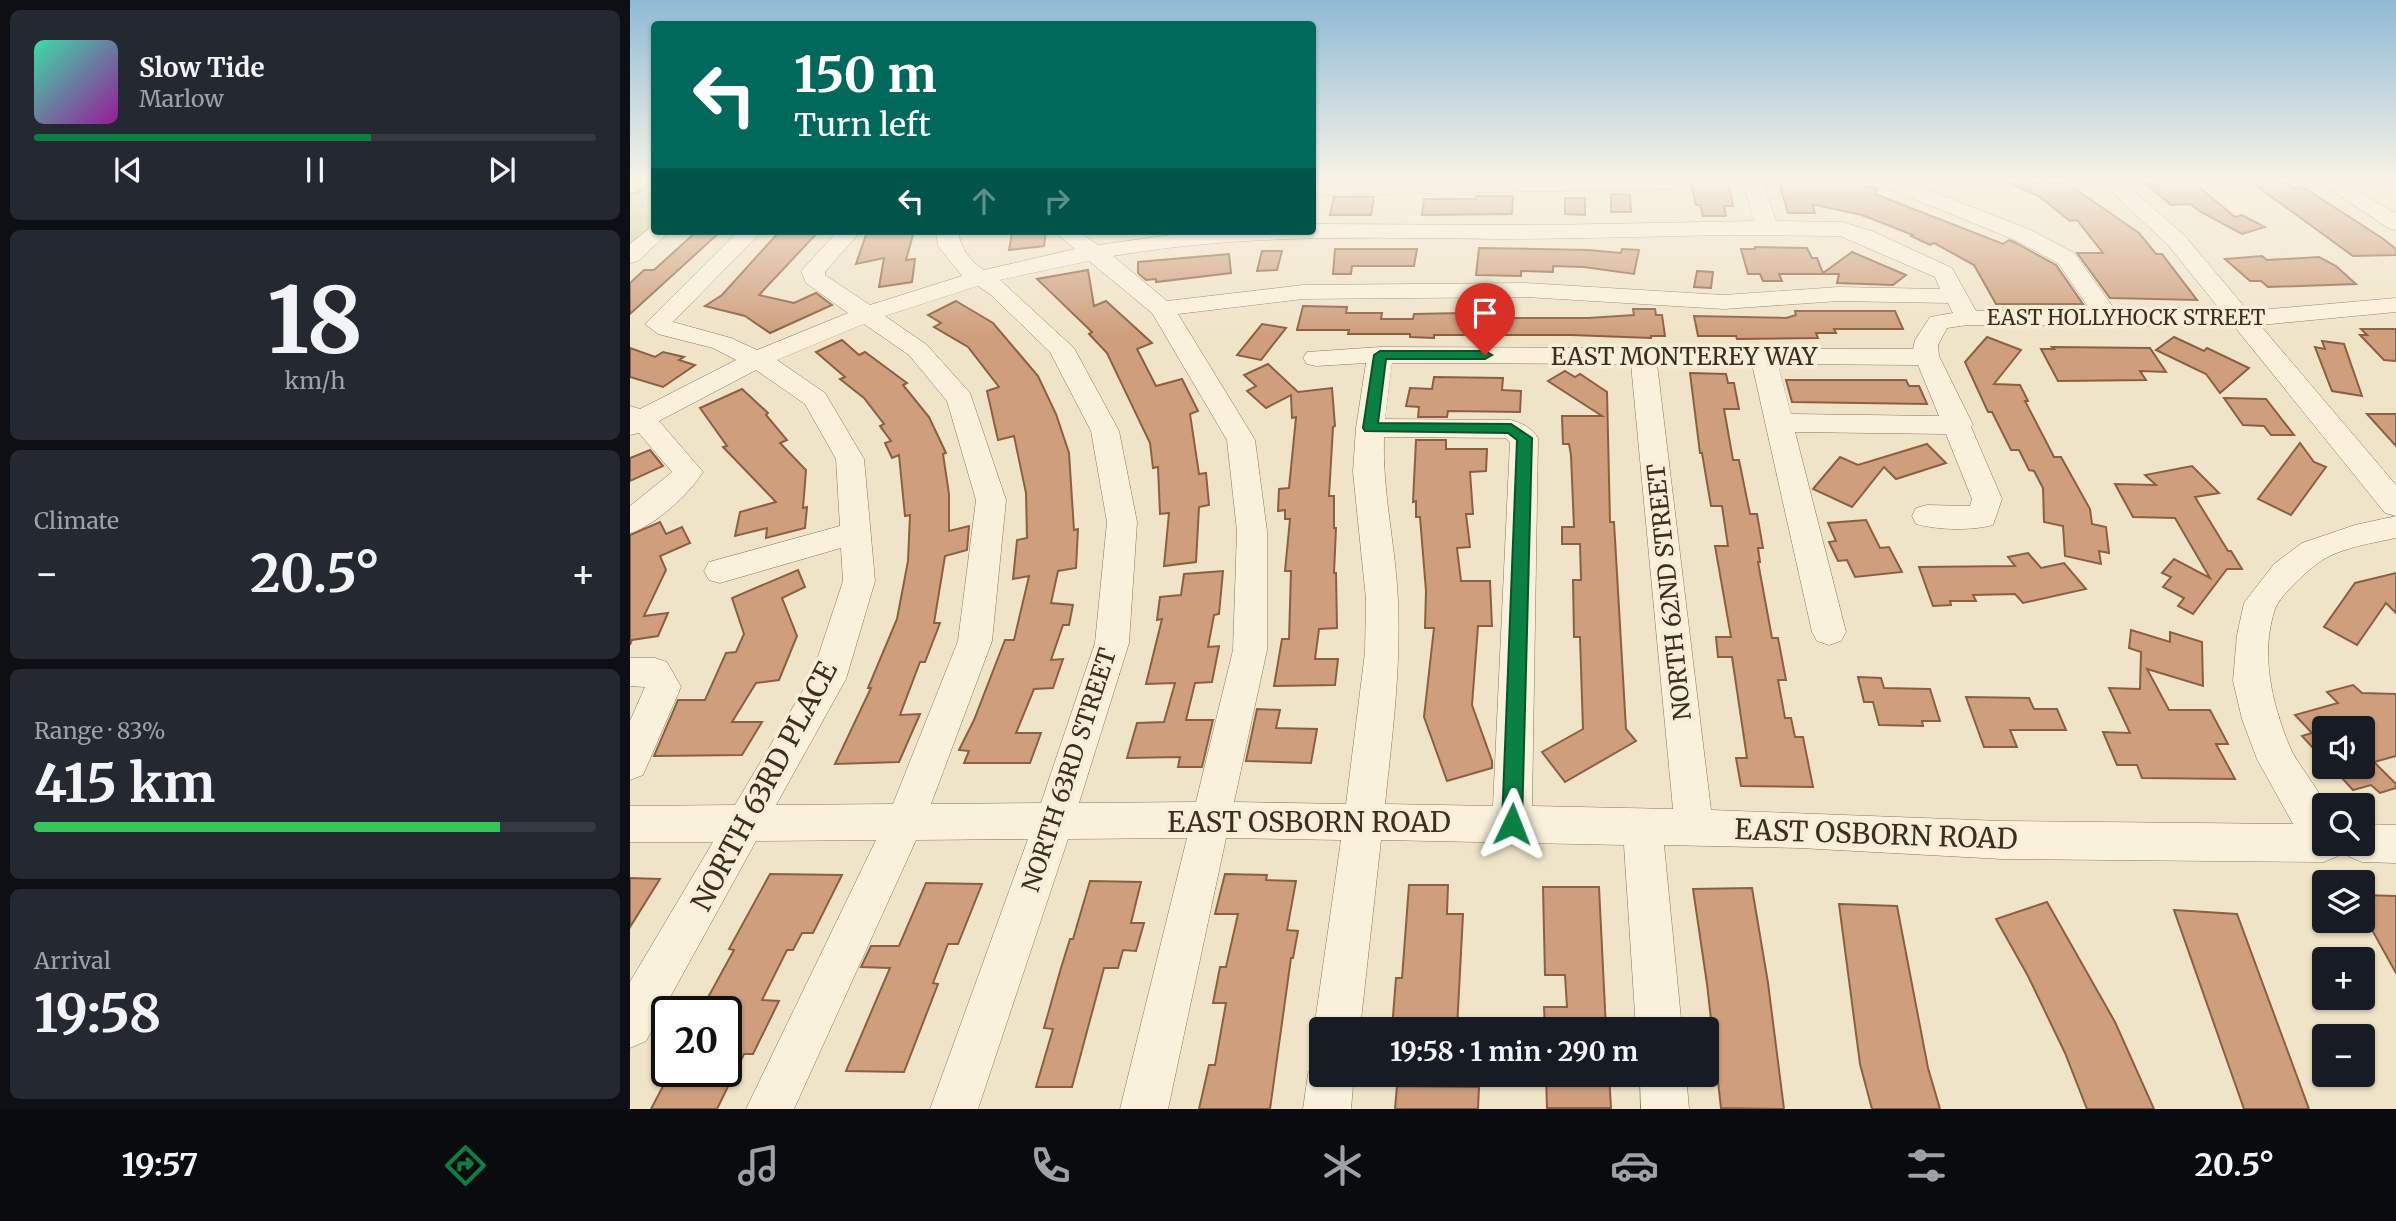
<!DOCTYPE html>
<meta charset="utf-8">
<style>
body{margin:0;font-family:Merriweather,serif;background:#242831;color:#f1f3f6;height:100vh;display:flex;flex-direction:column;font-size:26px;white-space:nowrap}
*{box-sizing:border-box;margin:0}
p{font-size:23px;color:#9ea1a6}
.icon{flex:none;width:38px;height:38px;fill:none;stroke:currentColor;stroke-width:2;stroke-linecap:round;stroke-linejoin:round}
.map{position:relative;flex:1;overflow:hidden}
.side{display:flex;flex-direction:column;gap:10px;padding:10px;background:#0d0f14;width:630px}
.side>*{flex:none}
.banner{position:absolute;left:21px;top:21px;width:665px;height:214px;border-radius:7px;box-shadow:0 2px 5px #0004;background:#00695c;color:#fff;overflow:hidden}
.buttons{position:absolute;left:1682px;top:716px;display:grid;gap:14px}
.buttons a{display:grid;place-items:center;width:63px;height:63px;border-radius:7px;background:#171b24;box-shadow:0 2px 5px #0004;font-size:35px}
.speed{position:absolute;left:21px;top:996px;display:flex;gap:14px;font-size:35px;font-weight:700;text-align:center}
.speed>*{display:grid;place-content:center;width:91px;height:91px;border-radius:50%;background:#171b24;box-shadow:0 2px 5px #0004;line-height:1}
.speed .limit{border:4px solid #111;border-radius:10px;background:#fff;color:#111}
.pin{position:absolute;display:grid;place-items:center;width:60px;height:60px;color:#fff;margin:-72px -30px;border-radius:50% 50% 50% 0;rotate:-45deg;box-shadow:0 0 7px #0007}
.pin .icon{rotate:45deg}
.me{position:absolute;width:77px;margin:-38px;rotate:2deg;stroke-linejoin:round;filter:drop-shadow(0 0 5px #0008)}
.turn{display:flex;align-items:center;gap:24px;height:147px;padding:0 28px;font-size:32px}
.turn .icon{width:91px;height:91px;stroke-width:2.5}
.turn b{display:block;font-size:49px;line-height:60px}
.lanes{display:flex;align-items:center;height:66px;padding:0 28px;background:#0003;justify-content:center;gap:35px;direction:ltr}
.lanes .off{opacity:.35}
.big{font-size:52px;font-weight:700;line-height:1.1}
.side .tile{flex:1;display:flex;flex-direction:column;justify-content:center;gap:10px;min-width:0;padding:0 24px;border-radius:10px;background:#242831}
.side .dial{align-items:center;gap:0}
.dial b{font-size:91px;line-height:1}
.song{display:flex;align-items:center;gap:21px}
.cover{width:84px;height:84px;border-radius:10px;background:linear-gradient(135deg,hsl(160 70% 55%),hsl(300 70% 35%))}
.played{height:7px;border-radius:4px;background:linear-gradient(90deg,#0b8043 60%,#363941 60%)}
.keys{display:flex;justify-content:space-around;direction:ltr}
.heat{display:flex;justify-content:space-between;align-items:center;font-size:38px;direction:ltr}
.charge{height:10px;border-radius:5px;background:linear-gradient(90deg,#34c759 83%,#363941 0)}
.trip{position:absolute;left:679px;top:1017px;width:410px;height:70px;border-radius:7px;background:#171b24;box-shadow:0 2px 5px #0004;font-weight:700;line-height:70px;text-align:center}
.menu{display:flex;height:112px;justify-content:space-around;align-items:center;background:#090b0e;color:#9ea1a6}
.menu .icon{width:49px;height:49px}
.menu .active{color:#0b8043}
.menu b{font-size:32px;color:#f1f3f6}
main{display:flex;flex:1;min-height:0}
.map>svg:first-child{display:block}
</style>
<main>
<section class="side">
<div class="tile">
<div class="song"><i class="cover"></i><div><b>Slow Tide</b><p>Marlow</p></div></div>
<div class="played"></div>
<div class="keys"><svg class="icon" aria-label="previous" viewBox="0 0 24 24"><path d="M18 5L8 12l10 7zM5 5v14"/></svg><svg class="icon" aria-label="pause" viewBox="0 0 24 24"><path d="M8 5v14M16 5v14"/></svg><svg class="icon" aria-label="next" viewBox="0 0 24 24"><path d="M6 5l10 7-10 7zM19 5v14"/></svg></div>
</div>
<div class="tile dial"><b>18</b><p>km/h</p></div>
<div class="tile"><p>Climate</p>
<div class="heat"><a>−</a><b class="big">20.5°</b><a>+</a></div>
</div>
<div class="tile"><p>Range · 83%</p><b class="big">415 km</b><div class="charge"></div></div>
<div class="tile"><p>Arrival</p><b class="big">19:58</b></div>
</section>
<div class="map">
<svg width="1766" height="1109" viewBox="0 0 1766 1109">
<rect width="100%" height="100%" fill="#f0e4c8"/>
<path fill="#c9cf9b" d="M0 179H24V230L0 251Z"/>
<g fill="#cf9f7d" stroke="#8d5f41" stroke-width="2">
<path d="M1060 179H1098L1103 206H1094L1096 216H1073L1070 205H1066Z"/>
<path d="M1148 179H1228L1233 186 1248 189 1245 194 1373 244 1379 240 1384 242 1426 265 1453 304H1366L1344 265 1304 243 1300 245 1281 236 1283 235 1232 215 1182 204 1185 213H1158Z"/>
<path d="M1371 179H1412L1426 185 1431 182 1447 190 1509 233 1526 254H1532L1567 300 1480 298 1447 253H1473L1447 220 1440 221 1410 197Z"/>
<path d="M1514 179H1559L1605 217 1612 215 1635 227 1612 234 1571 212 1560 204 1541 205 1513 181H1516Z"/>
<path d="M1617 179H1653L1663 188 1673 187 1752 238 1766 249V255L1723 256Z"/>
<path d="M981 194 1000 195 1001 212H981Z"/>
<path d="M846 196H883L882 214 792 215 794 199H846Z"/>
<path d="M704 197H744L741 215H700Z"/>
<path d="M935 198H955V215L935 214Z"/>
<path d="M67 231H91L0 314V283L14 270H24Z"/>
<path d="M164 231H189L129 295 164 303 186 293 202 305 140 333 115 316 75 306 92 295 148 233 161 234Z"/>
<path d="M248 231H284L276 260 285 259 282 282 249 287 254 258 226 264 237 232Z"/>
<path d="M416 231 414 246 379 250 382 233Z"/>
<path d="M1125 247 1177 248 1182 258H1187L1193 273 1222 252 1276 275 1263 285 1207 283 1209 274H1149L1152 281H1133L1130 274H1118L1111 249H1125Z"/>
<path d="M849 248 958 250 991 253 992 249 1009 250 1004 274 954 267 923 266V272L891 271V276L846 275Z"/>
<path d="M705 249H787L784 266H722L721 274H703Z"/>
<path d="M632 251H652L647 270 627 271Z"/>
<path d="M599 254 601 273 526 282V279L516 280 508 273V262Z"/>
<path d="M1632 256 1637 260 1689 257 1706 266 1726 284 1638 287 1631 281H1620L1595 259Z"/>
<path d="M458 270 464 306 476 301 522 343 507 349 526 386 552 379 568 411 560 414 569 474 576 473 579 505 569 507 566 562 534 566 539 513 530 514 528 467 523 468 520 443 477 353 459 334 462 332 407 279Z"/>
<path d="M1067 271 1083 272 1081 288 1064 287Z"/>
<path d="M326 301 363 323 408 376 426 414 439 453 444 530 448 529 446 568 428 571 421 603 443 605 439 625H433L421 660 433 659 423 688 404 689 386 733H411L400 763H334L339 751 329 750 344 720 375 640H384L399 576 383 579 387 540 397 538 396 493 384 436 368 440 357 391 369 387 338 347 304 327 311 323 298 315Z"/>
<path d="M673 306 717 307 716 313H752L751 319H783L784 314 833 313 876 314 875 318H958L1004 315 1003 309H1025L1026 315H1032L1035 336H1021V338L941 335H804V338L780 337V334H718L719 330H667Z"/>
<path d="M1165 311H1265L1273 329H1204L1206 333H1186L1188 338 1107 339 1106 336H1068L1064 316 1156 318 1166 315Z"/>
<path d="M632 324 656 328 631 360 607 355Z"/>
<path d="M1731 329H1766V361L1754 360 1730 335H1737Z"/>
<path d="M1357 337 1391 350 1364 384 1390 385 1398 401H1395L1424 457H1431L1460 509 1462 524 1476 527 1479 553 1469 551 1471 564 1435 556 1433 526 1414 522 1413 488 1404 471 1399 470 1389 450H1381L1362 412H1358L1335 362Z"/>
<path d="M1544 337 1574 351 1577 348 1619 368 1590 393 1576 374 1526 350Z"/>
<path d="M212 340 229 355 235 352 277 383 273 385 299 417 316 453 313 454 319 494V531L339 526 337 550 315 556 304 623H310L295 662H290L270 715 290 714 269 762 205 764 241 688H238L267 619 278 561 280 515 275 516 269 455 262 458 255 443 261 441 250 426 254 424 234 398 210 379 215 377 186 352Z"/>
<path d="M1692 341 1714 344 1732 396 1702 391 1685 347 1695 349Z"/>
<path d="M1422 347 1520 348 1536 372 1510 371 1516 380 1428 381 1411 349H1424Z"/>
<path d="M0 348 25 357 33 352 54 357 49 360 65 365 33 387 0 377Z"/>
<path d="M638 364 668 392 702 388 705 426 703 427 699 496H704V528H706L704 573H706L707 628 689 629 685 659H708L705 685 644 686 652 639H659L661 571H655L660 519H655V510L648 511 649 489 659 488 666 417 662 418 661 395 636 408 617 391 626 386 614 375Z"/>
<path d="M935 371 945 377 950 374 977 392 980 522H984L996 729 1006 741 935 782 912 752 953 729 950 637H944L943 580H951L950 544H932V527H944L941 455 939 444H933L932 416H972L918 381Z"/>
<path d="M1060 373 1096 374 1098 383H1104L1109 409H1094L1103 460H1109L1120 514H1127L1133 548H1128L1130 562H1128L1142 638H1148L1156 680H1148L1155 718H1161L1165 737H1173L1183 787 1111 786 1106 758H1117L1102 657H1088L1086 637H1101L1085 546H1098L1092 506H1081L1072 453H1070Z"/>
<path d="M804 377 873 378 872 390 891 391 890 412 818 411 817 417H788L789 407 776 406 780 388 802 389Z"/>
<path d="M1156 380H1276L1279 386H1289L1297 404 1162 402Z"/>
<path d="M112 389 138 413 136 415 157 440 150 443 176 470 173 508 177 507 175 528 136 538 137 528 105 536 110 512 146 502 93 447 97 446 70 408Z"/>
<path d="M1594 398 1636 399 1664 435H1641L1634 426 1613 425Z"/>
<path d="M1737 414H1766V446Z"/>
<path d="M786 440H816V449H857L856 471 840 472 843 514H836L840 547 827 548 831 581H860L862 626H848L842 705 862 761V768L817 781 794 717 804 628H795L796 591 790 517H786V501L783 502Z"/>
<path d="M1670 443 1684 462 1696 467 1661 515 1628 499Z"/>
<path d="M1297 444 1316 463 1266 479 1254 467 1222 507 1183 489 1210 457 1228 465Z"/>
<path d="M20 450 33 466 0 481V458Z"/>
<path d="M1562 466 1589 493 1565 497 1598 551H1601L1612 569H1597L1563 614 1548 606 1554 598 1533 587 1541 577 1532 573 1544 559 1580 578 1545 518 1503 517 1485 484 1526 485 1515 475Z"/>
<path d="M1236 520 1250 548 1259 547 1272 572 1225 577 1217 560 1208 561 1199 542 1206 541 1198 523Z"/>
<path d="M30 522 36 534 52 527 60 543 30 556 36 570 14 616 38 613 28 636 2 640 0 645V535Z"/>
<path d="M1398 553 1411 568 1434 563 1456 589 1393 603 1385 594 1343 595 1346 601H1320L1321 605 1303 606 1289 567 1385 566 1378 557Z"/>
<path d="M168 570 175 587 152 598 167 636 149 680 126 683 102 722H132L112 755 24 756 48 700H75L96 653 106 652 114 634 102 598Z"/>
<path d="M593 571 589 614 584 615 578 647 589 646 582 682 565 683 556 720H583L572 767H548L550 757 497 758 507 723 534 722 545 683 516 684 532 619 527 620 530 597 551 595 554 574Z"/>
<path d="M1766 573V613L1756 603 1727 645 1694 627 1725 583Z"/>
<path d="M1501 630 1540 642V632L1572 642 1573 686 1517 669 1539 710H1580L1598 744H1586L1605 779 1512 778 1507 765H1487L1473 732 1500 733 1479 688 1510 689 1511 652 1499 648Z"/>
<path d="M1228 677 1251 678 1254 688 1300 689 1310 721H1292L1293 726 1249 725 1243 702H1234Z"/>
<path d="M1723 685 1732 693 1766 694V756L1744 762 1766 784V788L1750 793 1741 785 1723 790 1701 766H1732V728H1694V760L1672 736 1682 733 1665 715 1708 703 1697 692Z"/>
<path d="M1336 697 1399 698 1404 709H1427L1436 730H1380L1387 747H1354Z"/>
<path d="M627 709 650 710 646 728 687 729 681 763 616 761Z"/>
<path d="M140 874 212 875 183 933H172L163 950H157L132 1000 149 1001 123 1054H114L87 1109H21L41 1071H96V1012H70L104 950 99 949Z"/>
<path d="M595 874 637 875 636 880 666 881 657 930 668 931 663 958H661L640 1109H569L579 1065H585L596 1003H583L590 967H596L608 914H585Z"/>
<path d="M0 878 30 879 0 927Z"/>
<path d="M460 881 511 882 501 923H514L506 951 493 950 488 968H474L442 1087H406L423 1029 414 1028 431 968 440 939H443Z"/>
<path d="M296 883 352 884 328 944H318L303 983 308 984 274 1072 216 1071 260 968 231 967 241 946H269Z"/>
<path d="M779 885H818L817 914H833L827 1029H762L766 978H772Z"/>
<path d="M913 887H969L976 1029H915L914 1007H937L935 975H915Z"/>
<path d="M1122 888 1138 983 1154 1109 1091 1108 1077 984 1063 889Z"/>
<path d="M1732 895 1766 896V973L1732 912Z"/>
<path d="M1417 902 1485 1022 1524 1109H1457L1435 1053 1398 976 1366 919Z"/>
<path d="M1209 904 1267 906 1298 1068 1310 1109H1242L1230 1064Z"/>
<path d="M1544 910 1607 914 1679 1109H1614Z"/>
<path d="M916 1074H979L981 1108H917Z"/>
<path d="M767 1086 849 1087 848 1109H765Z"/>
</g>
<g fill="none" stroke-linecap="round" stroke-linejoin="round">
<defs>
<g id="minor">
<path d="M1036 179 1043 181 1046 185 1043 189 682 195V183Z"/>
<path d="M1112 179H1132L1146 221 1212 222 1242 231 1322 268 1346 311H1461L1428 263 1385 240 1262 190 1234 183 1231 179 1275 181 1401 230 1444 253 1486 311 1592 312 1538 245 1468 179H1490L1554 235 1618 311 1766 298V312L1630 325 1766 485V516L1755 513 1604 326 1338 325 1317 328 1308 345 1309 356 1343 425 1341 427 1372 499 1363 525C1341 531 1308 530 1286 524L1282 516 1286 508 1297 505 1340 506 1342 499 1316 434 1165 432 1216 632 1211 641 1199 645 1187 641 1182 632 1122 364H1027L1081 810 1372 821 1663 824 1627 759 1612 719 1603 681 1607 635 1614 603 1644 564 1672 543 1725 525 1766 516V538C1743 543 1715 547 1694 559 1680 568 1651 594 1645 609 1630 654 1642 703 1659 745 1667 765 1689 787 1694 806 1697 817 1694 832 1694 844H1732V824L1766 825V863L1732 862 1718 856 1713 845 1708 856 1694 862 1372 859 1170 848 1034 845 1052 1029H1006L994 845 751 840 730 1029H691V1045L684 1029 711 840 596 838 538 1109H490L557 838 438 839 348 1109H300L398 839 286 840 164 1109H116L246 840 126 841 16 1041 0 1048V982L83 842H0V806L105 805 182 675 213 581 211 548 90 583 79 580 74 571 79 562 210 526 206 459 175 404 126 370 29 421 73 472C59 494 25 526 0 533V506L42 472 9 433 0 435V406L10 409 106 360 83 348 28 334 15 324 108 231H132L43 322 101 338 127 350 218 313 176 283 171 271 208 231H231L195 272V275L240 305 332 276 308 246 306 231H328C331 249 339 260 354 270L445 249 423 231H448L468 245 570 231H682V224L917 225 1124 221ZM1102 235 1210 236 1305 277 1310 289 1209 287 1094 295 896 283 673 285 537 301 483 256C613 233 743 238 874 239 950 239 1026 236 1102 235ZM459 261 522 313 597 440 607 531 603 650 566 802 449 803 499 643 507 522 489 431 444 348 370 280ZM348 286 361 295 420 352 461 431 477 522 465 643 411 803 301 804 362 641 376 500 340 393 297 345 255 316ZM896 297 1094 309 1209 301 1318 303 1323 313 1300 317 1285 340 1283 349 750 347 677 352 673 358 677 364 686 366 736 363 726 428 723 472 736 599 735 652 716 804 604 802 637 650V531L625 440 548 314 673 299ZM234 324 279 355 317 401 346 500 328 641 263 804 146 805 216 679 245 581 234 459 195 393 147 360ZM762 363 1001 364 1043 809 902 806 908 438C902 428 892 423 881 420L755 419ZM1148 364 1288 365 1309 416 1161 414ZM754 437 875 438 880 442 863 806 755 804C762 737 771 670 768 602 766 546 752 493 754 437Z"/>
<path d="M1685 179H1709L1766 214V230L1758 228Z"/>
<path d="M24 225V231H40L8 261 0 263V244Z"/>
<path d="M0 658H25L37 662 51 687 13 775 0 780V721L15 687 0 686Z"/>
<path d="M691 1055V1074H724L721 1109H673L678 1074 685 1058Z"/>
<path d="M1010 1074H1056L1059 1109H1011Z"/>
</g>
<path id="major" d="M0 179H22L9 191 0 194Z"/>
</defs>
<use href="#minor" stroke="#8d765c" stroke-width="1"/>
<use href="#major" stroke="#5b4430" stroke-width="2"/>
<use href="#minor" fill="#faf1dc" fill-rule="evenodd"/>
<use href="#major" fill="#f3d9a0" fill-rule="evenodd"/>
</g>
<linearGradient id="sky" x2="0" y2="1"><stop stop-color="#8fbad6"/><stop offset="0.54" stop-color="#f8f3e6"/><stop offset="1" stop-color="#f8f3e6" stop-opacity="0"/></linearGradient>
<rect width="1766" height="334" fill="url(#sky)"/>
<path fill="#0b8043" stroke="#07532c" stroke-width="2" d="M750 351H855L862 355 855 359H756L748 423 881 424 902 438 892 824 889 830 882 833 875 830 872 824 887 440 878 433 735 431 733 428 744 355Z"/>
<g text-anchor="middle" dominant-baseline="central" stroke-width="7" stroke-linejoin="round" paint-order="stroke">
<g font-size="21" fill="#3d2e20" stroke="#f7eed8">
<text x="1496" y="317">EAST HOLLYHOCK STREET</text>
</g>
<g font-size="24" fill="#3d2e20" stroke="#f7eed8">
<text x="1054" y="356">EAST MONTEREY WAY</text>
<text transform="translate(1039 592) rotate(-96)">NORTH 62ND STREET</text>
<text transform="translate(439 770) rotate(-72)">NORTH 63RD STREET</text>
</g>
<g font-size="28" fill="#3d2e20" stroke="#f7eed8">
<text transform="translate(134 786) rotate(-62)">NORTH 63RD PLACE</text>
<text x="679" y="822">EAST OSBORN ROAD</text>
<text transform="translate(1246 834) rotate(2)">EAST OSBORN ROAD</text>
</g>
</g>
</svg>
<div class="buttons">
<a><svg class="icon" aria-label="sound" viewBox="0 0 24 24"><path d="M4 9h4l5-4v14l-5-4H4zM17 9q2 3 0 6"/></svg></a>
<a><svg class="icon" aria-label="search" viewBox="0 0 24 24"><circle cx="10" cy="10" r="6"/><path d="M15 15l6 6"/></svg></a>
<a><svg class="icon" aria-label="layers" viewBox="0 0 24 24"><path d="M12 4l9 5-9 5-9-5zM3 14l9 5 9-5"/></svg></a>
<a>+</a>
<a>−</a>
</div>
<div class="speed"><div class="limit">20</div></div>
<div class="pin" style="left:855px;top:355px;background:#d93025"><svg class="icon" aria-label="arrive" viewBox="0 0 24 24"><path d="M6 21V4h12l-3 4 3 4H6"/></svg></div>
<svg class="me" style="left:882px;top:824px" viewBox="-20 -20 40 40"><path d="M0-17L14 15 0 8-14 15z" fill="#0b8043" stroke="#fff" stroke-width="4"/></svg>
<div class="trip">19:58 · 1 min · 290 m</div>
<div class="banner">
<div class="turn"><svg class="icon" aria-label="left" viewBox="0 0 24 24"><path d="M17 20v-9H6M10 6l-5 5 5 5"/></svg><div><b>150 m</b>Turn left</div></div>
<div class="lanes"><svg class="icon" aria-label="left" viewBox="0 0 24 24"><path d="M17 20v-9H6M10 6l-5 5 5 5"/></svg><svg class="icon off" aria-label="ahead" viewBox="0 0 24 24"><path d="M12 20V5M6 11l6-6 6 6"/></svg><svg class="icon off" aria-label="right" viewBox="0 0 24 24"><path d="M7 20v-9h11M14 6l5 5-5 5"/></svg></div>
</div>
</div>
</main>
<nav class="menu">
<b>19:57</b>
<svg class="icon active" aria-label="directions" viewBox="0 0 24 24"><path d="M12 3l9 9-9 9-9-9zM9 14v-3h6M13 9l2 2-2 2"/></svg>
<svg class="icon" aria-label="music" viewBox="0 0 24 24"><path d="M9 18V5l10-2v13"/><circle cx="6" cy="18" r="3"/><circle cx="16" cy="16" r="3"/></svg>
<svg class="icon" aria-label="phone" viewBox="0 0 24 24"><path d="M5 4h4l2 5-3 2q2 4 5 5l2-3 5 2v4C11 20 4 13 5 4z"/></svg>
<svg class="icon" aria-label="climate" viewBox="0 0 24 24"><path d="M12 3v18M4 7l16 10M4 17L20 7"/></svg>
<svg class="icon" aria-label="car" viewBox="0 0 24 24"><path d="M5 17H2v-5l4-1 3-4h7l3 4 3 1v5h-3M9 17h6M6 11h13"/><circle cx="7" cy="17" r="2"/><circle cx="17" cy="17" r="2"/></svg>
<svg class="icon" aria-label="filters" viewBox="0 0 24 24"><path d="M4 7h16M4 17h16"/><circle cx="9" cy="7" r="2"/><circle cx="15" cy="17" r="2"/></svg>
<b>20.5°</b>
</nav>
